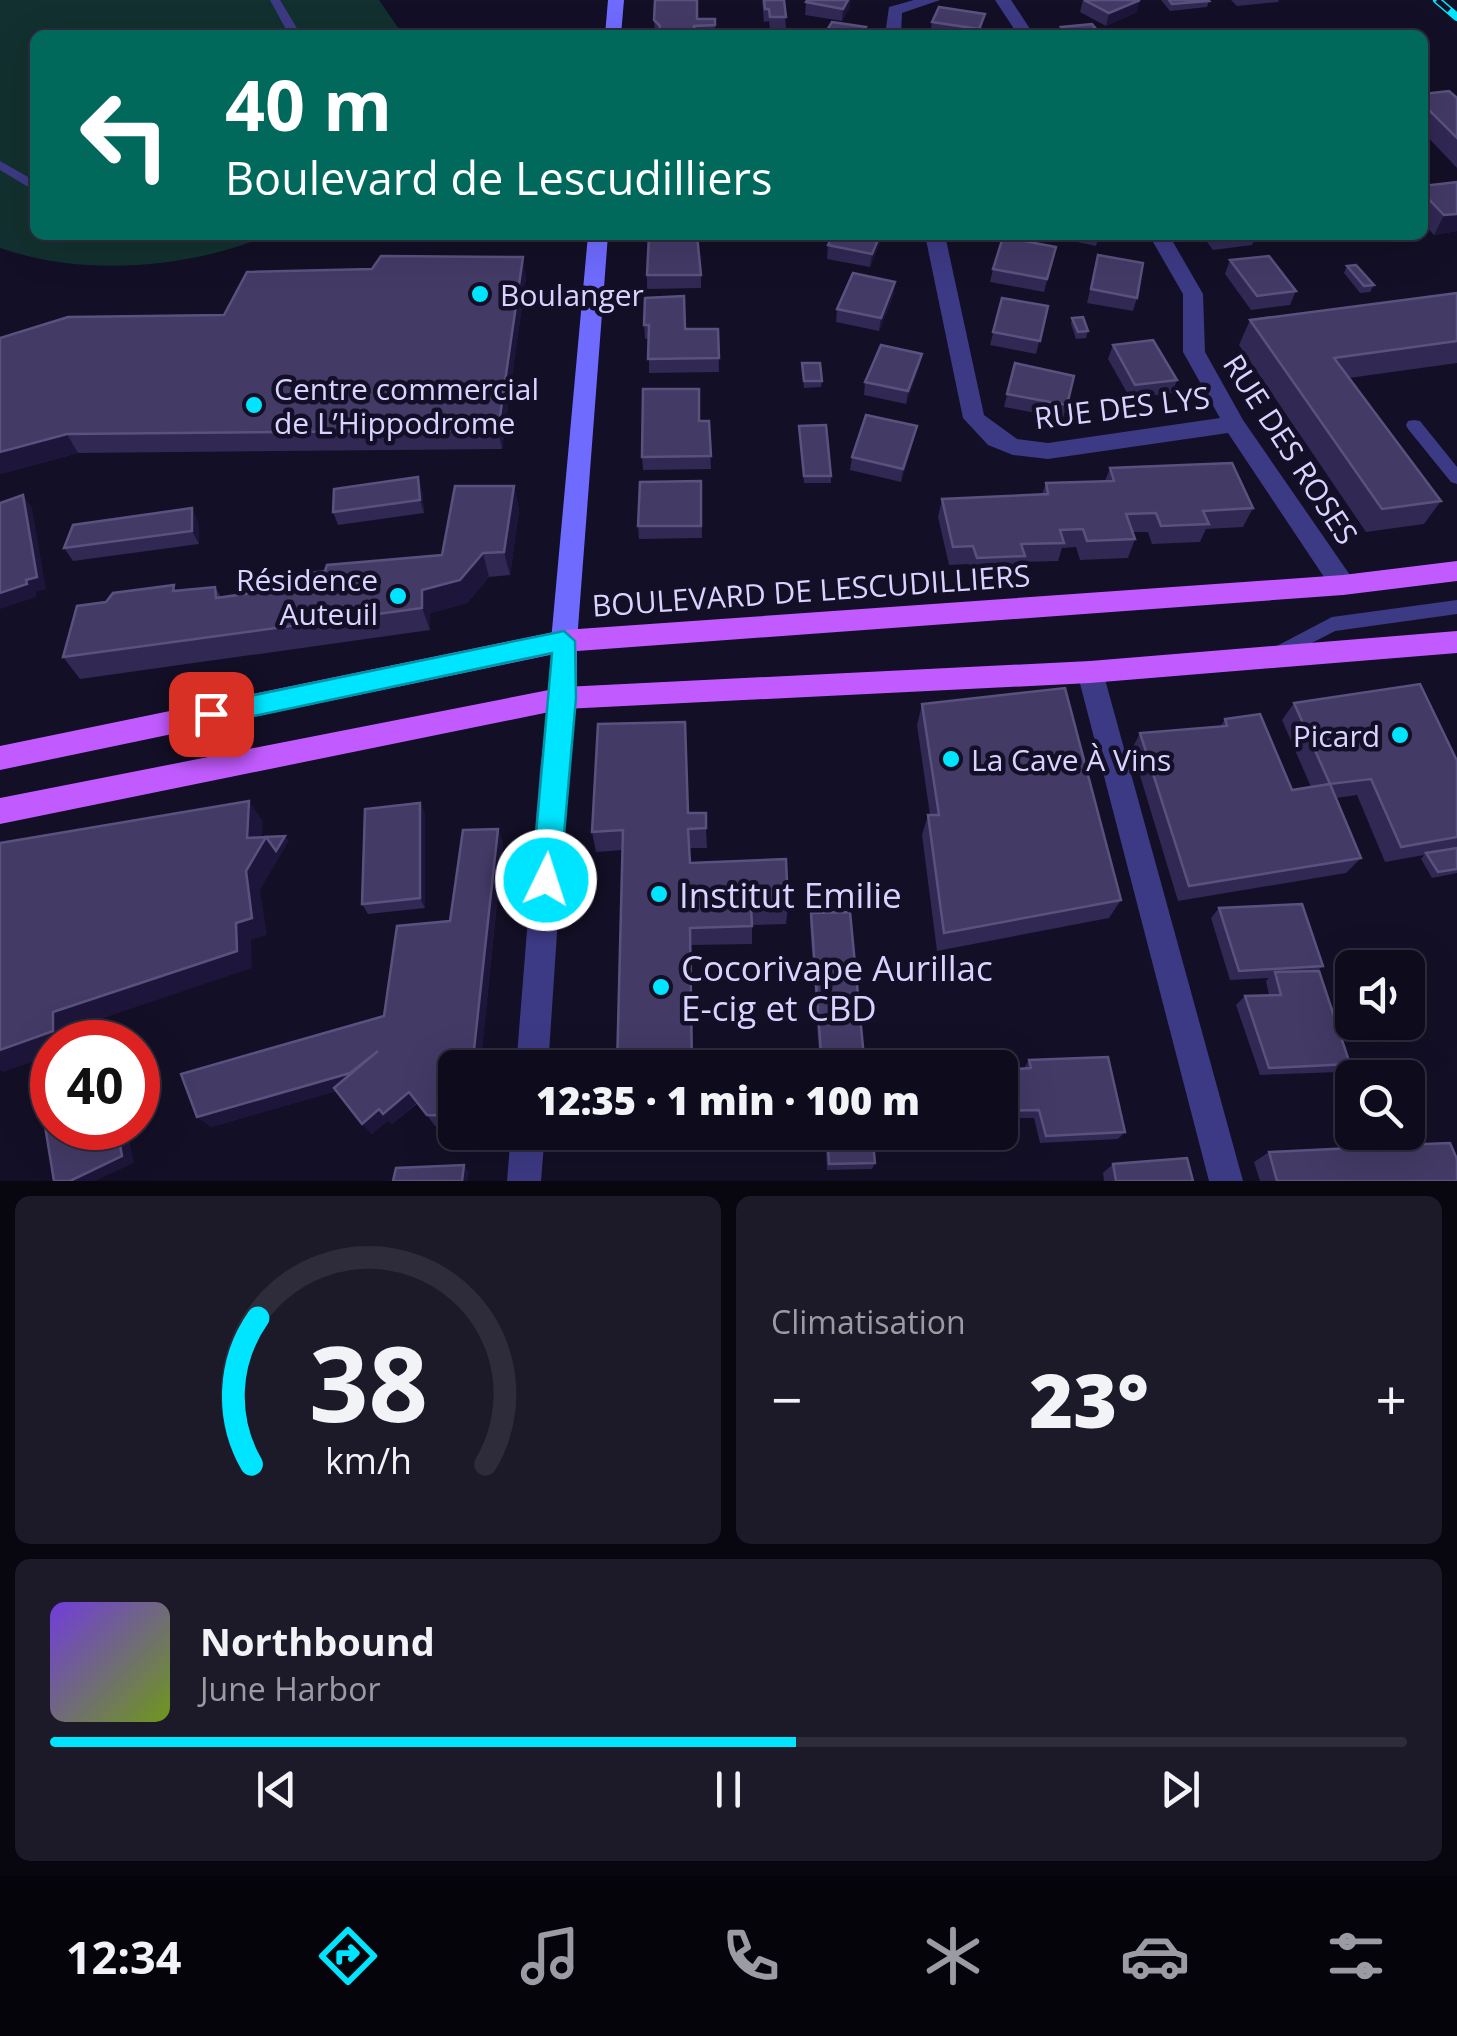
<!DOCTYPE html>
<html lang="fr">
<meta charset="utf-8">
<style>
body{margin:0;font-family:"Open Sans",sans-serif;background:#1c1929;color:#f1f3f6;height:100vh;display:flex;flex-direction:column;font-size:38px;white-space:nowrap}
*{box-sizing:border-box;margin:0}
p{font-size:32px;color:#9b9ba3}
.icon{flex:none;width:55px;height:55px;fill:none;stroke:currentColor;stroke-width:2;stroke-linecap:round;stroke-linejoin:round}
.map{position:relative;height:1181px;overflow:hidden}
.details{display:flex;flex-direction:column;gap:15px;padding:15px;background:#08060f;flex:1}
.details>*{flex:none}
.hud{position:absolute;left:30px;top:30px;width:1398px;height:210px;border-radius:15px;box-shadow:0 10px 40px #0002,0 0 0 2px #2e2b3b;background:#00695c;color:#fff;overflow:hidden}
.buttons{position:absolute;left:1335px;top:950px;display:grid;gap:20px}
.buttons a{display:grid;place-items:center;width:90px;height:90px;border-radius:15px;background:#0e0b1c;box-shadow:0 10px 40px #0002,0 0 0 2px #2e2b3b;font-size:50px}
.speed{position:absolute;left:30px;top:1020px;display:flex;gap:20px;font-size:50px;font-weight:700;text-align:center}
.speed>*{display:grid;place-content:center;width:130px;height:130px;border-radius:50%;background:#0e0b1c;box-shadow:0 10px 40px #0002,0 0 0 2px #2e2b3b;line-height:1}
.speed .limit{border:15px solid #d22;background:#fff;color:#111}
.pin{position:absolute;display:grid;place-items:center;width:85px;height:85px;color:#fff;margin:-42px;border-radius:20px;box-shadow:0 5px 15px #0006}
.me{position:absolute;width:110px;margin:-55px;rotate:4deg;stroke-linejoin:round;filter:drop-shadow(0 0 8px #0008)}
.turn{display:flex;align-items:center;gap:35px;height:210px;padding:0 30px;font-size:45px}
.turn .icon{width:130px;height:130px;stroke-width:2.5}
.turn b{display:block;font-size:70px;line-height:85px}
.big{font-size:75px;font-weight:800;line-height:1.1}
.details .tile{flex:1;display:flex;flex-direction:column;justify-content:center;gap:15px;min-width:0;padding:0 35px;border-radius:15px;background:#1c1929}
.details .dial{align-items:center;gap:0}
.dial svg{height:260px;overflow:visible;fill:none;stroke:#2e2b3b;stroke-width:7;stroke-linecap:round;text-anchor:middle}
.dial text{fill:#f1f3f6;stroke:none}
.song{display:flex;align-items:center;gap:30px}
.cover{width:120px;height:120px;border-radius:15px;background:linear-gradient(135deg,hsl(260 70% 55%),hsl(80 70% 35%))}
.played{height:10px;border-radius:5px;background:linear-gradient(90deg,#00e5ff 55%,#2e2b3b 55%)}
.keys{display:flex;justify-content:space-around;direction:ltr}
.heat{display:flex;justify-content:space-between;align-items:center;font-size:55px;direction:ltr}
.details .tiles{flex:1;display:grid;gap:15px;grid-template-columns:1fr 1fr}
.tile:last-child{grid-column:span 2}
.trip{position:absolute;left:438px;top:1050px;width:580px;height:100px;border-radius:15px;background:#0e0b1c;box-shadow:0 10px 40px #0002,0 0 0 2px #2e2b3b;font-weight:800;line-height:100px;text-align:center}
.tab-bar{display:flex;height:160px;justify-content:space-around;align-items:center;background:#06040b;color:#9b9ba3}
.tab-bar .icon{width:70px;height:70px}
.tab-bar .current{color:#00e5ff}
.tab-bar b{font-size:45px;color:#f1f3f6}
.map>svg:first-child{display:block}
</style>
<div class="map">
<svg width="1457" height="1181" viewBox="0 0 1457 1181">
<rect width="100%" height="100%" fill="#130f26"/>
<path fill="#12302f" d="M0 0H379L403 35H35V235H269C188 269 84 277 0 248Z"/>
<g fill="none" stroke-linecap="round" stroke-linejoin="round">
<g fill="#3d3a85" fill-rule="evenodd">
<path d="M270 0H280L301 35H289Z"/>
<path d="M0 161 35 181V191L0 170Z"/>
<path d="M1414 420 1420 421 1457 467V484L1451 482 1408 429 1406 425 1408 421Z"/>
<path d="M1457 600V614L1335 631 1279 660 1273 658 1270 653 1273 648 1332 617Z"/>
</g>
<g fill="#3d3a85" fill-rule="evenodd">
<path d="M914 0H940L902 13 901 35H885L889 7Z"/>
<path d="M995 0H1011L1034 35H1018Z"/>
<path d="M925 235H945L984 415 1017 439 1048 443 1220 418 1183 352V294L1149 235H1169L1203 294 1205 352 1243 420 1352 578 1355 585 1352 592H1334L1228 433 1048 459 1013 455 988 445 963 418Z"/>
<path d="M1090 661 1099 664 1103 672 1243 1181H1209L1077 672 1081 664Z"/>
</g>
<g fill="#3d3a85" fill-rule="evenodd">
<path d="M564 687 573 690 577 698 568 768 548 1068H516L540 768 551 698 555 690Z"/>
<path d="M511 1132H545L541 1181H507Z"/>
</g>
<g fill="#6f6bff" fill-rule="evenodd">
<path d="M608 0H624L621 35H605Z"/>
<path d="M588 235H608L577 641V698L573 706 564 709 555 706 551 698V641Z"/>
</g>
<g fill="#c25bff" fill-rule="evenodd">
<path d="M1457 561V581L1343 595 564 652 0 770V746L564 630 1343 575Z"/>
<path d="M1457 631V653L1090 683 564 709 0 824V798L564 687 1090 661Z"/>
</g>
<defs>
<path id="rail" d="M1437 0 1457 17"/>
</defs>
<use href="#rail" stroke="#00e5ff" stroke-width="8"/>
<use href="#rail" stroke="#130f26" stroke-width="5" stroke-dasharray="16" stroke-linecap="butt"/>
</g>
<g fill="#312854">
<path d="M762 0H784L786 30H770L769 21 764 22Z"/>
<path d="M1083 0 1137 12 1106 26 1080 12Z"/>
<path d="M1161 0H1208L1209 1 1207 7 1170 11Z"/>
<path d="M1231 0H1279L1278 2 1237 6Z"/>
<path d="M806 2 850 6 842 21 805 15Z"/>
<path d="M985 14 980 35H930L932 22Z"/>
<path d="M715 19V35H655L654 20Z"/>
<path d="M1422 94 1457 98V168L1422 131Z"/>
<path d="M1422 186 1457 231 1434 235 1422 222Z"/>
<path d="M883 235 870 267 827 259 828 245Z"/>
<path d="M1045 235H1099L1096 246Z"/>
<path d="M1202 235H1256L1252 245 1213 250Z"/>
<path d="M1056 247 1044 292 990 282 993 269Z"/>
<path d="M1098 255 1137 298 1133 311 1087 303Z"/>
<path d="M1230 260 1296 291 1290 305 1251 310 1225 274Z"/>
<path d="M1347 266 1374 285 1370 292 1360 293 1344 273Z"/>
<path d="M372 269 526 277 502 449 78 453 0 474 224 315Z"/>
<path d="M647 275H701V288L647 289Z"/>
<path d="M895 282 893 296 879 331 836 322 837 309Z"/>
<path d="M1457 293V363L1349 378 1441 501 1424 524 1366 532 1239 345 1250 320Z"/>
<path d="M1002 298 1048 306 1036 354 990 345Z"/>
<path d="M1072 318 1088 331 1086 338 1076 339 1071 324Z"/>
<path d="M644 325 685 329H718L719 372 649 373V338L645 339Z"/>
<path d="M1113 345 1177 380 1172 393 1130 398 1108 359Z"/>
<path d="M922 354 919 367 906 404 864 395 865 382Z"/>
<path d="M802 363 822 381 821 387 804 388Z"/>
<path d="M1015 363 1067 405 1063 418 1004 407Z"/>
<path d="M699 421H709L711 469 643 470 642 457Z"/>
<path d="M799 426 831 476V483H804Z"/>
<path d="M914 439 901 482 850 470 852 457Z"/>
<path d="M1110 468 1253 508 1243 527 1206 529 1200 542 1152 544 1148 532H1133L1135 539 1128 558 1080 560 1076 547 1062 548 1058 561 1023 562 1019 575 972 577 969 564 949 565 938 517 942 499 1042 494 1046 483 1105 481Z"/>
<path d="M701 481 702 538 639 539 638 526Z"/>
<path d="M514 486 519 510 510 575 489 577 467 603 430 613V630L80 679 63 657 106 602 177 591 215 587 221 597 280 589 442 555Z"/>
<path d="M422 490 424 513 338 525 333 512Z"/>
<path d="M198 521 199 544 73 561 64 548Z"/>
<path d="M1294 703 1457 761V873L1432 878 1421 859 1424 855 1385 862 1357 795 1336 798 1361 858 1346 873 1178 901 1132 749 1140 733 1220 727 1225 719 1292 790 1311 787 1282 720Z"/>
<path d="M922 704 1121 900 1109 918 937 951 922 835 928 815H930L917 725Z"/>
<path d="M420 803 425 814V908L368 914 362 904Z"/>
<path d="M689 813 706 828 707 848H689L690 863 788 906 786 924 752 925V944L691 945 622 850 596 852 592 832Z"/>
<path d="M498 829 503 844 480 1068H455V1126H435L418 1103 392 1124 388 1120 372 1134 336 1091 211 1127 384 1016 450 921Z"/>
<path d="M1219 908 1323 966 1317 971 1350 1064 1339 1072 1260 1075 1236 1005 1245 996 1269 995 1266 981 1269 978 1230 980 1211 918Z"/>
<path d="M811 913 865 1068H820L810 923Z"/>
<path d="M1029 1060 1125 1132 1118 1139 1040 1143 1034 1118H1000V1070L1024 1068Z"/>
<path d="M1352 1111V1132H1394L1399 1145 1457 1181H1260L1254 1162 1269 1152 1354 1148 1344 1116Z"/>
<path d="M617 1132H694V1136L619 1138Z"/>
<path d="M825 1132H872L875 1163 872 1169 827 1170Z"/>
<path d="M1113 1164 1193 1181H1104L1103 1173Z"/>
</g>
<g fill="#1d163a">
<path d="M848 0H851L850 6 842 21 843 9Z"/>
<path d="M1140 0 1137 12 1106 26 1109 13Z"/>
<path d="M1457 214V231L1434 235 1444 215Z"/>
<path d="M880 235H883L870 267 872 254Z"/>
<path d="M523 257 526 277 502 449 498 430Z"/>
<path d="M895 282 893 296 879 331 881 318Z"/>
<path d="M922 354 919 367 906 404 908 391Z"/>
<path d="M917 426 914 439 901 482 903 469Z"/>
<path d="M67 434 78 453 0 474V452Z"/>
<path d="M418 477 422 490 424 513 420 500Z"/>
<path d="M514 486 519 510 510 575 504 552Z"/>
<path d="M23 495 32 508 46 589 36 592V597L0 609V593L26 580Z"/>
<path d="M192 508 198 521 199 544 192 531Z"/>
<path d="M483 553 489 577 467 603 430 613V630L422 608V590Z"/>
<path d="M249 801 263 821 261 845 266 837 285 836 289 841 260 890 267 935 251 940 252 968 74 1028V1042H52V1055L3 1072 0 1070V1050L53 1012 236 923 246 871Z"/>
<path d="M420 803 425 814V908L420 898Z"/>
<path d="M498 829 503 844 480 1068H472Z"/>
<path d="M378 1051 360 1084 211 1127 197 1117Z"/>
<path d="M409 1092 418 1102 392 1124 388 1120 372 1134 362 1124 379 1109Z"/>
<path d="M117 1128H127L134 1163 95 1181H70Z"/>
<path d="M464 1165 469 1172 468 1181H462Z"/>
</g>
<g fill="#433a66" stroke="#5a527e" stroke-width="2.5">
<path d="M655 0H697V19H715V25L694 26 695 35H658L660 26 654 20Z"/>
<path d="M764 0H784L786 17H770L769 9H765Z"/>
<path d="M807 0H848L843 9 806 2Z"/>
<path d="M1084 0H1140L1109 13Z"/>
<path d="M1169 0H1208L1209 1 1172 4Z"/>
<path d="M939 7 985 14 979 29 932 22Z"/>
<path d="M832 22 866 27 862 35H824Z"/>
<path d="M1092 24 1101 35H1067L1061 27Z"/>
<path d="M1449 91 1457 98V138L1422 103V94Z"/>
<path d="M1457 182V214L1444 215 1422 192V186Z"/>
<path d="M649 235H697L701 275H647Z"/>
<path d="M833 235H880L872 254 828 245Z"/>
<path d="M1003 237 1056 247 1047 279 993 269Z"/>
<path d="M1098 255 1143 263 1137 298 1091 289Z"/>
<path d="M381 256 523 257 498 430 67 434 0 452V338L68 317 224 315 247 272 372 269Z"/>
<path d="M1269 256 1296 291 1257 296 1230 260Z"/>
<path d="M1356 265 1374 285 1364 286 1347 266Z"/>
<path d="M853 273 895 282 881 318 837 309Z"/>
<path d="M1457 293V341L1334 358 1441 501 1382 509 1250 320Z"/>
<path d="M684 296 685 329H718L719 358 648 359 649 325H644L645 298Z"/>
<path d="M1002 298 1048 306 1040 341 993 332Z"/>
<path d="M1083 317 1088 331 1078 332 1072 318Z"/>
<path d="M1153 340 1177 380 1135 385 1113 345Z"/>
<path d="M881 345 922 354 908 391 865 382Z"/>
<path d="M802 363H820L822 381H804Z"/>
<path d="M1015 363 1074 376 1067 405 1007 394Z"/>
<path d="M643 389H699V421H709L711 456 642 457Z"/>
<path d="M866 415 917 426 903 469 852 457Z"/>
<path d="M826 425 831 476H804L799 426Z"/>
<path d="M1232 463 1253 508 1203 511 1209 524 1161 526 1156 513 1126 514 1135 539 1087 541 1083 529 1060 530 1064 543 1021 544 1025 556 977 558 973 546 953 547 942 499 1048 494 1046 483 1114 481 1110 468Z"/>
<path d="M418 477 420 500 333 512 334 489Z"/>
<path d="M701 481V526H638L640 482Z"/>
<path d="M455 486H514L504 552 483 553 460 580 422 590V608L63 657 77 606 106 602 113 593 174 585 173 591 215 587 216 598 280 589V577L325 571 327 565 442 555Z"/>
<path d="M23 495 37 577 26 580 27 584 0 593V503Z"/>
<path d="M192 508V531L64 548 73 525Z"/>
<path d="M1420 684 1457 761V837L1401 847 1371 779 1330 784 1294 703Z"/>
<path d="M1065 688 1121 900 944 933 928 815H939L922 704Z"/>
<path d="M1260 714 1292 790 1330 784 1361 858 1189 886 1140 733 1227 726 1225 719Z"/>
<path d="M685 722 688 813H706V828L688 829 690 863 786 859 788 906 751 907 752 926 690 928 692 1068H617L623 830 592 832 598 724Z"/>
<path d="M249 801 247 838 266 837 246 871 252 918 236 923 237 951 53 1012V1031L0 1050V843Z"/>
<path d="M420 803V898L362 904 365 809Z"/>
<path d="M498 829 472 1068H455V1116L427 1115 409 1092 383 1114 379 1109 362 1124 334 1088 378 1051 350 1073 197 1117 181 1074 384 1016 397 926 450 921 463 830Z"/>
<path d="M285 836 276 851 266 837Z"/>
<path d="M1457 848V869L1438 872 1426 853Z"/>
<path d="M1302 904 1323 966 1239 971 1219 908Z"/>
<path d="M850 912 865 1068H822L811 913Z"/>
<path d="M1319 971 1350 1064 1269 1068 1245 996 1281 995 1275 972Z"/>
<path d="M1108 1057 1125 1132 1046 1136 1039 1110 1000 1111V1070L1031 1068 1029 1060Z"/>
<path d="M52 1071V1128H117L122 1156 70 1181H54L37 1077Z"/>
<path d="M827 1132H872L875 1163 829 1164Z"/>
<path d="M1369 1132H1394L1399 1145 1450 1143 1457 1159V1181H1277L1269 1152 1374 1147Z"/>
<path d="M1187 1158 1193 1181H1116L1113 1164Z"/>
<path d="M464 1165 462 1181H393L396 1168Z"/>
</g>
<path fill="#00e5ff" stroke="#0095a6" stroke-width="2.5" d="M564 631 575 641 576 698 560 880 556 890 546 893 536 890 532 880 552 653 211 725 199 714 211 704Z"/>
<g fill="#00e5ff" stroke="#130f26" stroke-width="4">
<circle cx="480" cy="294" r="10"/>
<circle cx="254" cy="405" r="10"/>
<circle cx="398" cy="596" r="10"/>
<circle cx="1400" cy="735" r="10"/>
<circle cx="951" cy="759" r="10"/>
<circle cx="659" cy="894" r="10"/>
<circle cx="661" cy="987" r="10"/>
</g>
<g text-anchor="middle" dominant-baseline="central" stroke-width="9" stroke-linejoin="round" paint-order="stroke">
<g font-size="30" fill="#d9d4ff" stroke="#130f26" text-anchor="start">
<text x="500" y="294">Boulanger</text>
<text x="274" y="388">Centre commercial<tspan x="274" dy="34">de L’Hippodrome</tspan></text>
<text x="378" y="579" text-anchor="end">Résidence<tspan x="378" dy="34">Auteuil</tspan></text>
<text x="1380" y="735" text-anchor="end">Picard</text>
<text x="971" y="759">La Cave À Vins</text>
</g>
<g font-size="30" fill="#d9d4ff" stroke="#130f26">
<text transform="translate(1122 407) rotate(-7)">RUE DES LYS</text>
<text transform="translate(1291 449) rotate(57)">RUE DES ROSES</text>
<text transform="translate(811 590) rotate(-4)">BOULEVARD DE LESCUDILLIERS</text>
</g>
<g font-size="35" fill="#d9d4ff" stroke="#130f26" text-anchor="start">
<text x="679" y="894">Institut Emilie</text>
<text x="681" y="967">Cocorivape Aurillac<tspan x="681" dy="40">E-cig et CBD</tspan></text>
</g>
</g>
</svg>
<div class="buttons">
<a><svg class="icon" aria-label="sound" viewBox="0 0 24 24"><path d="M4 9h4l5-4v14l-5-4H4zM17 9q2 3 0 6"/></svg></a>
<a><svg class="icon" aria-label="search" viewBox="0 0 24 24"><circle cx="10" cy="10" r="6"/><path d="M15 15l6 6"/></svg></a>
</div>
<div class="speed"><div class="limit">40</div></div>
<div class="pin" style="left:211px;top:714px;background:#d93025"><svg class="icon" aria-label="arrive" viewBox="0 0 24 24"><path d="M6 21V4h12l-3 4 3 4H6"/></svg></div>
<svg class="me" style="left:546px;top:880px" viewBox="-20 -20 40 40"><circle r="17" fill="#00e5ff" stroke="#fff" stroke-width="3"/><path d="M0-11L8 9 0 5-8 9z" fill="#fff"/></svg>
<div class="trip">12:35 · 1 min · 100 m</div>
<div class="hud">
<div class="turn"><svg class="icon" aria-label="left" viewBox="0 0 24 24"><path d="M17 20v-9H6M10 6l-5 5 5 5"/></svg><div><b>40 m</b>Boulevard de Lescudilliers</div></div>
</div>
</div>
<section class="details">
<div class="tiles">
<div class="tile dial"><svg viewBox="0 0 100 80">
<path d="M14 69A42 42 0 1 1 86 69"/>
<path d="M14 69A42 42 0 0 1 16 24" stroke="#00e5ff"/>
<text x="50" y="56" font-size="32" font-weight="700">38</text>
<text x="50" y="72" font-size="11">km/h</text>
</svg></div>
<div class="tile"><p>Climatisation</p>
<div class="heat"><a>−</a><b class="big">23°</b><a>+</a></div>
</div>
<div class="tile">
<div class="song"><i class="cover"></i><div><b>Northbound</b><p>June Harbor</p></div></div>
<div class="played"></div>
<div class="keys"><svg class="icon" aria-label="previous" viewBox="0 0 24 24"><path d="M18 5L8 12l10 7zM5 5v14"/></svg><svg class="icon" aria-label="pause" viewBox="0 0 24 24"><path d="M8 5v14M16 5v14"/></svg><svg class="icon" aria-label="next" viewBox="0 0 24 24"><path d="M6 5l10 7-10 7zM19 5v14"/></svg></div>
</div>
</div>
</section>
<nav class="tab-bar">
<b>12:34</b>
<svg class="icon current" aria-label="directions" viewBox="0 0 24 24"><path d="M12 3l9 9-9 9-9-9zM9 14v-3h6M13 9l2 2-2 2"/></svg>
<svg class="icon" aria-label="music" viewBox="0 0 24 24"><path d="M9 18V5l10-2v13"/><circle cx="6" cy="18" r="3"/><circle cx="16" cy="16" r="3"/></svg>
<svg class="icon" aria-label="phone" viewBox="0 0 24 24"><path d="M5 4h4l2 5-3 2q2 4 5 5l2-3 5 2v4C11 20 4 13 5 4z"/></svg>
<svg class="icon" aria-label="climate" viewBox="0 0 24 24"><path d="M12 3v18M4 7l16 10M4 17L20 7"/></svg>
<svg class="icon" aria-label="car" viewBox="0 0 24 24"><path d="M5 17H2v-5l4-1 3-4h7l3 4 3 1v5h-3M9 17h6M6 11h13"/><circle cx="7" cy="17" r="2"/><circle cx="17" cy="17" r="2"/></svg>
<svg class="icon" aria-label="filters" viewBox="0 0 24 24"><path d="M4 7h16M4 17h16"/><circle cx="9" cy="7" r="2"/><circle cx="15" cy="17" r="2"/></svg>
</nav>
